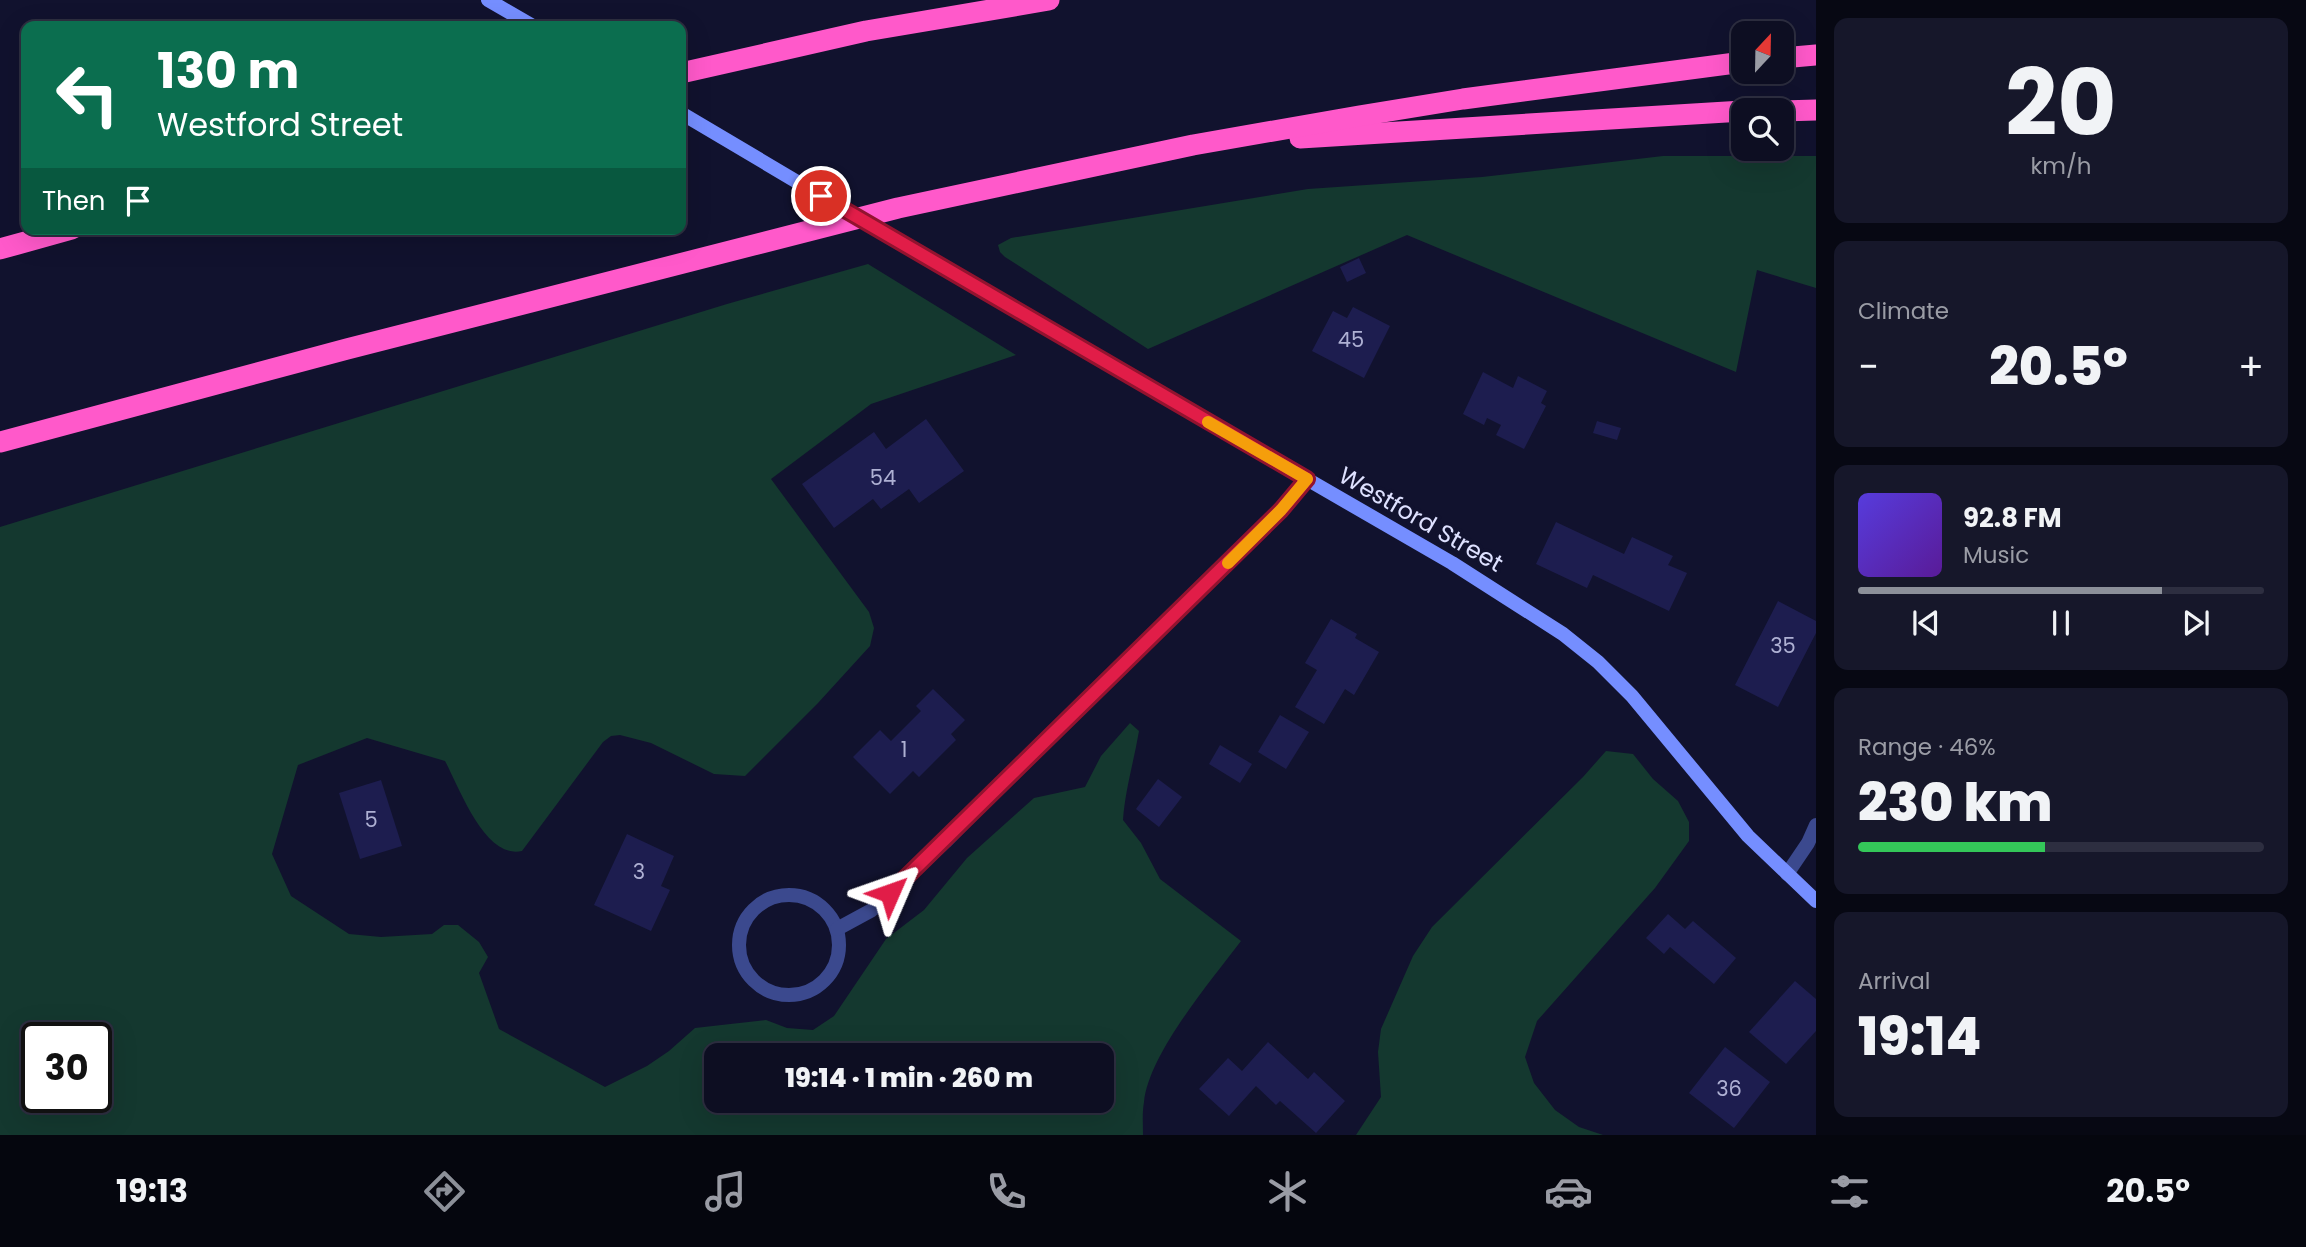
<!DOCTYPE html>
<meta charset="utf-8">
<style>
body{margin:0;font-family:Poppins,sans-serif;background:#16172a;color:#f1f3f6;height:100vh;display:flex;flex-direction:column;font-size:26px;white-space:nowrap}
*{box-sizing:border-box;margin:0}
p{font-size:23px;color:#9a9ca5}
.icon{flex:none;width:38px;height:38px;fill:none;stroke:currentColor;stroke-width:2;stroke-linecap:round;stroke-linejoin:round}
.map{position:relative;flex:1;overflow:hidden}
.side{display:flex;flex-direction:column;gap:18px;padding:18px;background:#070813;width:490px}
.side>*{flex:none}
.guide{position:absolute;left:21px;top:21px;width:665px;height:214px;border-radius:14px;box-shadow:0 7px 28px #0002,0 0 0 2px #2d2e40;background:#0b6e4f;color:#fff;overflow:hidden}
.needle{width:46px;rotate:22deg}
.fabs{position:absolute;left:1731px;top:21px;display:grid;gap:14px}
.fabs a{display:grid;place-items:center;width:63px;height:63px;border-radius:14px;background:#0d0e22;box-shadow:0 7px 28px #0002,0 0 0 2px #2d2e40;font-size:35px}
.speed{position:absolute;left:21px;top:1022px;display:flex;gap:14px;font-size:35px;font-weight:700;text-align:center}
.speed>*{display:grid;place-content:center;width:91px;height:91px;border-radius:50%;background:#0d0e22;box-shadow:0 7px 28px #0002,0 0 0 2px #2d2e40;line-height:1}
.speed .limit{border:4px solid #111;border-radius:10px;background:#fff;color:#111}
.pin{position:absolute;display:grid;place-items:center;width:60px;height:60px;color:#fff;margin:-30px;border:4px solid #fff;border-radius:50%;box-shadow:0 2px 7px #0007}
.me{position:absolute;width:77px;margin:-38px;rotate:47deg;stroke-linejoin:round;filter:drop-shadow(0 0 5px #0008)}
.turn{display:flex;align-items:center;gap:24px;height:147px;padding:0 21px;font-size:32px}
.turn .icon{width:91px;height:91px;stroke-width:2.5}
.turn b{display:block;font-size:49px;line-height:60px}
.then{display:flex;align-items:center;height:66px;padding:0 21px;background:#0003;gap:14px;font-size:26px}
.big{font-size:52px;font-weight:800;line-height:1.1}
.side .card{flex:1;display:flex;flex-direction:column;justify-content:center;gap:10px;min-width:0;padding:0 24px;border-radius:14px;background:#16172a}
.side .dial{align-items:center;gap:0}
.dial b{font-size:91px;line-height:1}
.song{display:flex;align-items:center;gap:21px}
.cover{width:84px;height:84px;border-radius:10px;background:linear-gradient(135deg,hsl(250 70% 55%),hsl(270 70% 35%))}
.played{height:7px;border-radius:4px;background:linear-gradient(90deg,#8c9099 75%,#2d2e40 75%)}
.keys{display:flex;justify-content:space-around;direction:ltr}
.heat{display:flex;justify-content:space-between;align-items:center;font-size:38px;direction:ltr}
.charge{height:10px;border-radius:5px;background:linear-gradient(90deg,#34c759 46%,#2d2e40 0)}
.trip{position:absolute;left:704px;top:1043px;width:410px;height:70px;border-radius:14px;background:#0d0e22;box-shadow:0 7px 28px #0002,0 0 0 2px #2d2e40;font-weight:800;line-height:70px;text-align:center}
.menu{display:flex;height:112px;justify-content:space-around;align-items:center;background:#05060e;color:#9a9ca5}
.menu .icon{width:49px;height:49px}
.menu .current{color:#8c9099}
.menu b{font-size:32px;color:#f1f3f6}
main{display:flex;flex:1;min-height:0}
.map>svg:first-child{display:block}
</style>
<main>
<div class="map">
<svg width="1816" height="1135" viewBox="0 0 1816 1135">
<rect width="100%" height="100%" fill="#11122e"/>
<g fill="#14382f" fill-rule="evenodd">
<path d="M1663 156H1816V288L1757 270 1736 372 1407 235 1148 349 1005 257 1000 252 998 245 1011 238 1308 189 1482 177Z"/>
<path d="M868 264 1016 355 871 404 771 479 869 612 874 628 870 646 818 703 745 776 714 774 651 743 620 735 611 736 603 742 522 851C485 860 459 787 445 761L367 738 298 765 272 854 291 896 349 934 381 937 432 934 444 925H458L479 942 488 957 479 973 499 1029 605 1087 647 1066 669 1051 695 1028 766 1020 787 1028 813 1030 834 1016 886 939 924 910 967 858 1034 798 1085 787 1101 756 1130 723 1139 731C1134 761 1125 790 1123 820L1141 843 1160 879 1241 941C1211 981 1149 1053 1144 1102 1142 1113 1143 1124 1143 1135H0V527L727 304ZM37 1038H96V1097H37ZM716 1055H1101V1101H716Z"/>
<path d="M1606 751 1633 754 1653 779 1678 801 1689 822V841L1655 888 1537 1021 1525 1057 1534 1083 1555 1110 1579 1127 1603 1135H1356L1381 1097 1378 1052 1381 1029 1413 956 1432 927 1583 777Z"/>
</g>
<g fill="#1d1d4f">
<path d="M1359 258 1366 273 1347 282 1340 267Z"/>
<path d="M1353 307 1390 326 1364 378 1312 351 1333 311 1347 318Z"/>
<path d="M1483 372 1513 388 1518 376 1547 391 1541 403 1546 406 1524 449 1496 435 1501 425 1487 418 1484 425 1463 414Z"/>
<path d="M926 419 964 471 919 503 909 489 881 509 873 499 834 528 802 484 874 432 886 449Z"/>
<path d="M1597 421 1621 428 1617 440 1593 433Z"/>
<path d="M1556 522 1624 554 1632 537 1673 556 1668 565 1687 573 1669 611 1593 575 1587 588 1536 564Z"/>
<path d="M1778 601 1816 621V633L1778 707 1735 685Z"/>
<path d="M1331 619 1357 634 1355 638 1379 652 1354 695 1345 689 1324 724 1295 707 1317 670 1305 663Z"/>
<path d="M933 689 965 720 951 734 956 740 919 777 913 771 890 794 853 757 880 730 891 741 921 711 916 706Z"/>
<path d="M1280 715 1309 732 1286 769 1258 752Z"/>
<path d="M1220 745 1252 764 1240 783 1209 764Z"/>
<path d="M1158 779 1182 797 1159 827 1136 809Z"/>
<path d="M381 780 402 846 360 859 339 793Z"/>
<path d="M627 834 674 856 661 886 670 890 651 931 594 905Z"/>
<path d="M1668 914 1685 929 1693 921 1736 958 1714 984 1670 947 1664 954 1646 938Z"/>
<path d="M1795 981 1816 999V1031L1786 1064 1749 1032Z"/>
<path d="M1268 1042 1308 1079 1314 1072 1345 1101 1316 1133 1280 1101 1276 1105 1256 1086 1229 1116 1199 1089 1228 1058 1242 1071Z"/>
<path d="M1725 1047 1770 1082 1734 1128 1689 1093Z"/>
</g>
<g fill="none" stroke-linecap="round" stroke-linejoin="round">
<g stroke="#3b498e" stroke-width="14">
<path d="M1787 874 1808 843 1816 825"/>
<circle cx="789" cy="945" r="50"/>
<path d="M837 929 872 910 945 842 1026 759 1281 510 1307 479"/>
</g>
<g stroke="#758eff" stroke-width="14">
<path d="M488 0 533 26"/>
<path d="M961 279 1452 563 1563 634 1598 662 1632 696 1748 836 1816 901"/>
</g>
<g stroke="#ff59ca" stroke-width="21">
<path d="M1782 58 1816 55"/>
<path d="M681 73 866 31 1049 0"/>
<path d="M1782 111 1816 110"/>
<path d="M1300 138 1743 111"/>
<path d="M0 249 72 229"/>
<path d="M0 442 347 349 898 208 1193 145 1359 116 1463 99 1743 62"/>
</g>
<path stroke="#758eff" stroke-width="14" d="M681 113 961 279"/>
</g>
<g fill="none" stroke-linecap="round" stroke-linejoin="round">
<defs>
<path id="route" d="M821 196 1307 479 1281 510 890 893"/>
</defs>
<use href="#route" stroke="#92132f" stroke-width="18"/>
<use href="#route" stroke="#e11d48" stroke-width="12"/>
<path stroke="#f59e0b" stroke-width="12" d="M1208 422 1307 479 1281 510 1228 563"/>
</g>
<g text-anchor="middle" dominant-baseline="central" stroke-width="7" stroke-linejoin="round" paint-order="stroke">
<g font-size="21" fill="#aeb0d3">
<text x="1351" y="339">45</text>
<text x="883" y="477">54</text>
<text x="1783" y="645">35</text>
<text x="904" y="749">1</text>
<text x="371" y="819">5</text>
<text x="639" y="871">3</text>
<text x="1729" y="1088">36</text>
</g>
<g font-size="24" fill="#dee1ff" stroke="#11122e">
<text transform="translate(1421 519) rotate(30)">Westford Street</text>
</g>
</g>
</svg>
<div class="fabs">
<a><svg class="needle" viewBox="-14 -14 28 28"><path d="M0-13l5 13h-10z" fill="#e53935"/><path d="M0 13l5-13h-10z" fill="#9a9ca5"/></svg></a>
<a><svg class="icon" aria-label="search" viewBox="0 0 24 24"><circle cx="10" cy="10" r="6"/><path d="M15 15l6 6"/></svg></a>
</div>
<div class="speed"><div class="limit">30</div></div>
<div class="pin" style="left:821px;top:196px;background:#d93025"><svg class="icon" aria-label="arrive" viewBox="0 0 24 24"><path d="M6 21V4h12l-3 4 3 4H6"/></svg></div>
<svg class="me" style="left:890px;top:893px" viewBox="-20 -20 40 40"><path d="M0-17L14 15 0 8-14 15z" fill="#e11d48" stroke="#fff" stroke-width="4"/></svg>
<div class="trip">19:14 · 1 min · 260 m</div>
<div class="guide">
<div class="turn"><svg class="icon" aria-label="left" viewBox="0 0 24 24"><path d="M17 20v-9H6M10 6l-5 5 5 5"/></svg><div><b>130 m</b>Westford Street</div></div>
<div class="then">Then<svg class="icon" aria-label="arrive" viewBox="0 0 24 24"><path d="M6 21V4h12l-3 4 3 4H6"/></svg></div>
</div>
</div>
<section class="side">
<div class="card dial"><b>20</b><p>km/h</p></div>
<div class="card"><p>Climate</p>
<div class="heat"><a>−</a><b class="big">20.5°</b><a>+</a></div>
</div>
<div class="card">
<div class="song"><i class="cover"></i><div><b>92.8 FM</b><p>Music</p></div></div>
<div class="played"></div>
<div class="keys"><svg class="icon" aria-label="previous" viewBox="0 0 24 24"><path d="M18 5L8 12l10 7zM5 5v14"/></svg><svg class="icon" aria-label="pause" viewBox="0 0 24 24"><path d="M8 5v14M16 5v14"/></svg><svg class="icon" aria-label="next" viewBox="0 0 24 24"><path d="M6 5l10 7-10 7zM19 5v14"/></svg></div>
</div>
<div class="card"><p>Range · 46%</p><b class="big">230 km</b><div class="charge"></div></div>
<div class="card"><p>Arrival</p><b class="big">19:14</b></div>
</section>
</main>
<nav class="menu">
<b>19:13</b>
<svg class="icon current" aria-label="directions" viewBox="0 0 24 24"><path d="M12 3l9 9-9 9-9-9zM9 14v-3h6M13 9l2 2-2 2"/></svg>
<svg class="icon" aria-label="music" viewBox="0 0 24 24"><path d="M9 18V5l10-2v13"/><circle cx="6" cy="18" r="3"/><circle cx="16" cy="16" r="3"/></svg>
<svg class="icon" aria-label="phone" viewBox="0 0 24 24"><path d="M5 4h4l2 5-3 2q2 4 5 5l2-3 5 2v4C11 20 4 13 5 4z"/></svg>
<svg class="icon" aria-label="climate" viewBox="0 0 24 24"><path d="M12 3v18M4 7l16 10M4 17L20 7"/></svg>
<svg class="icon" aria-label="car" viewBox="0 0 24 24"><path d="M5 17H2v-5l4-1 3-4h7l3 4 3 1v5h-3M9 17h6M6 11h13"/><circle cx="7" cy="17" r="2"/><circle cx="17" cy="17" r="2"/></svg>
<svg class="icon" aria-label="filters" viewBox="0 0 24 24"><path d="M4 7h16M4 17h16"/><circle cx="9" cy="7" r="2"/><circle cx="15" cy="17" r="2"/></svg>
<b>20.5°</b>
</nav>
